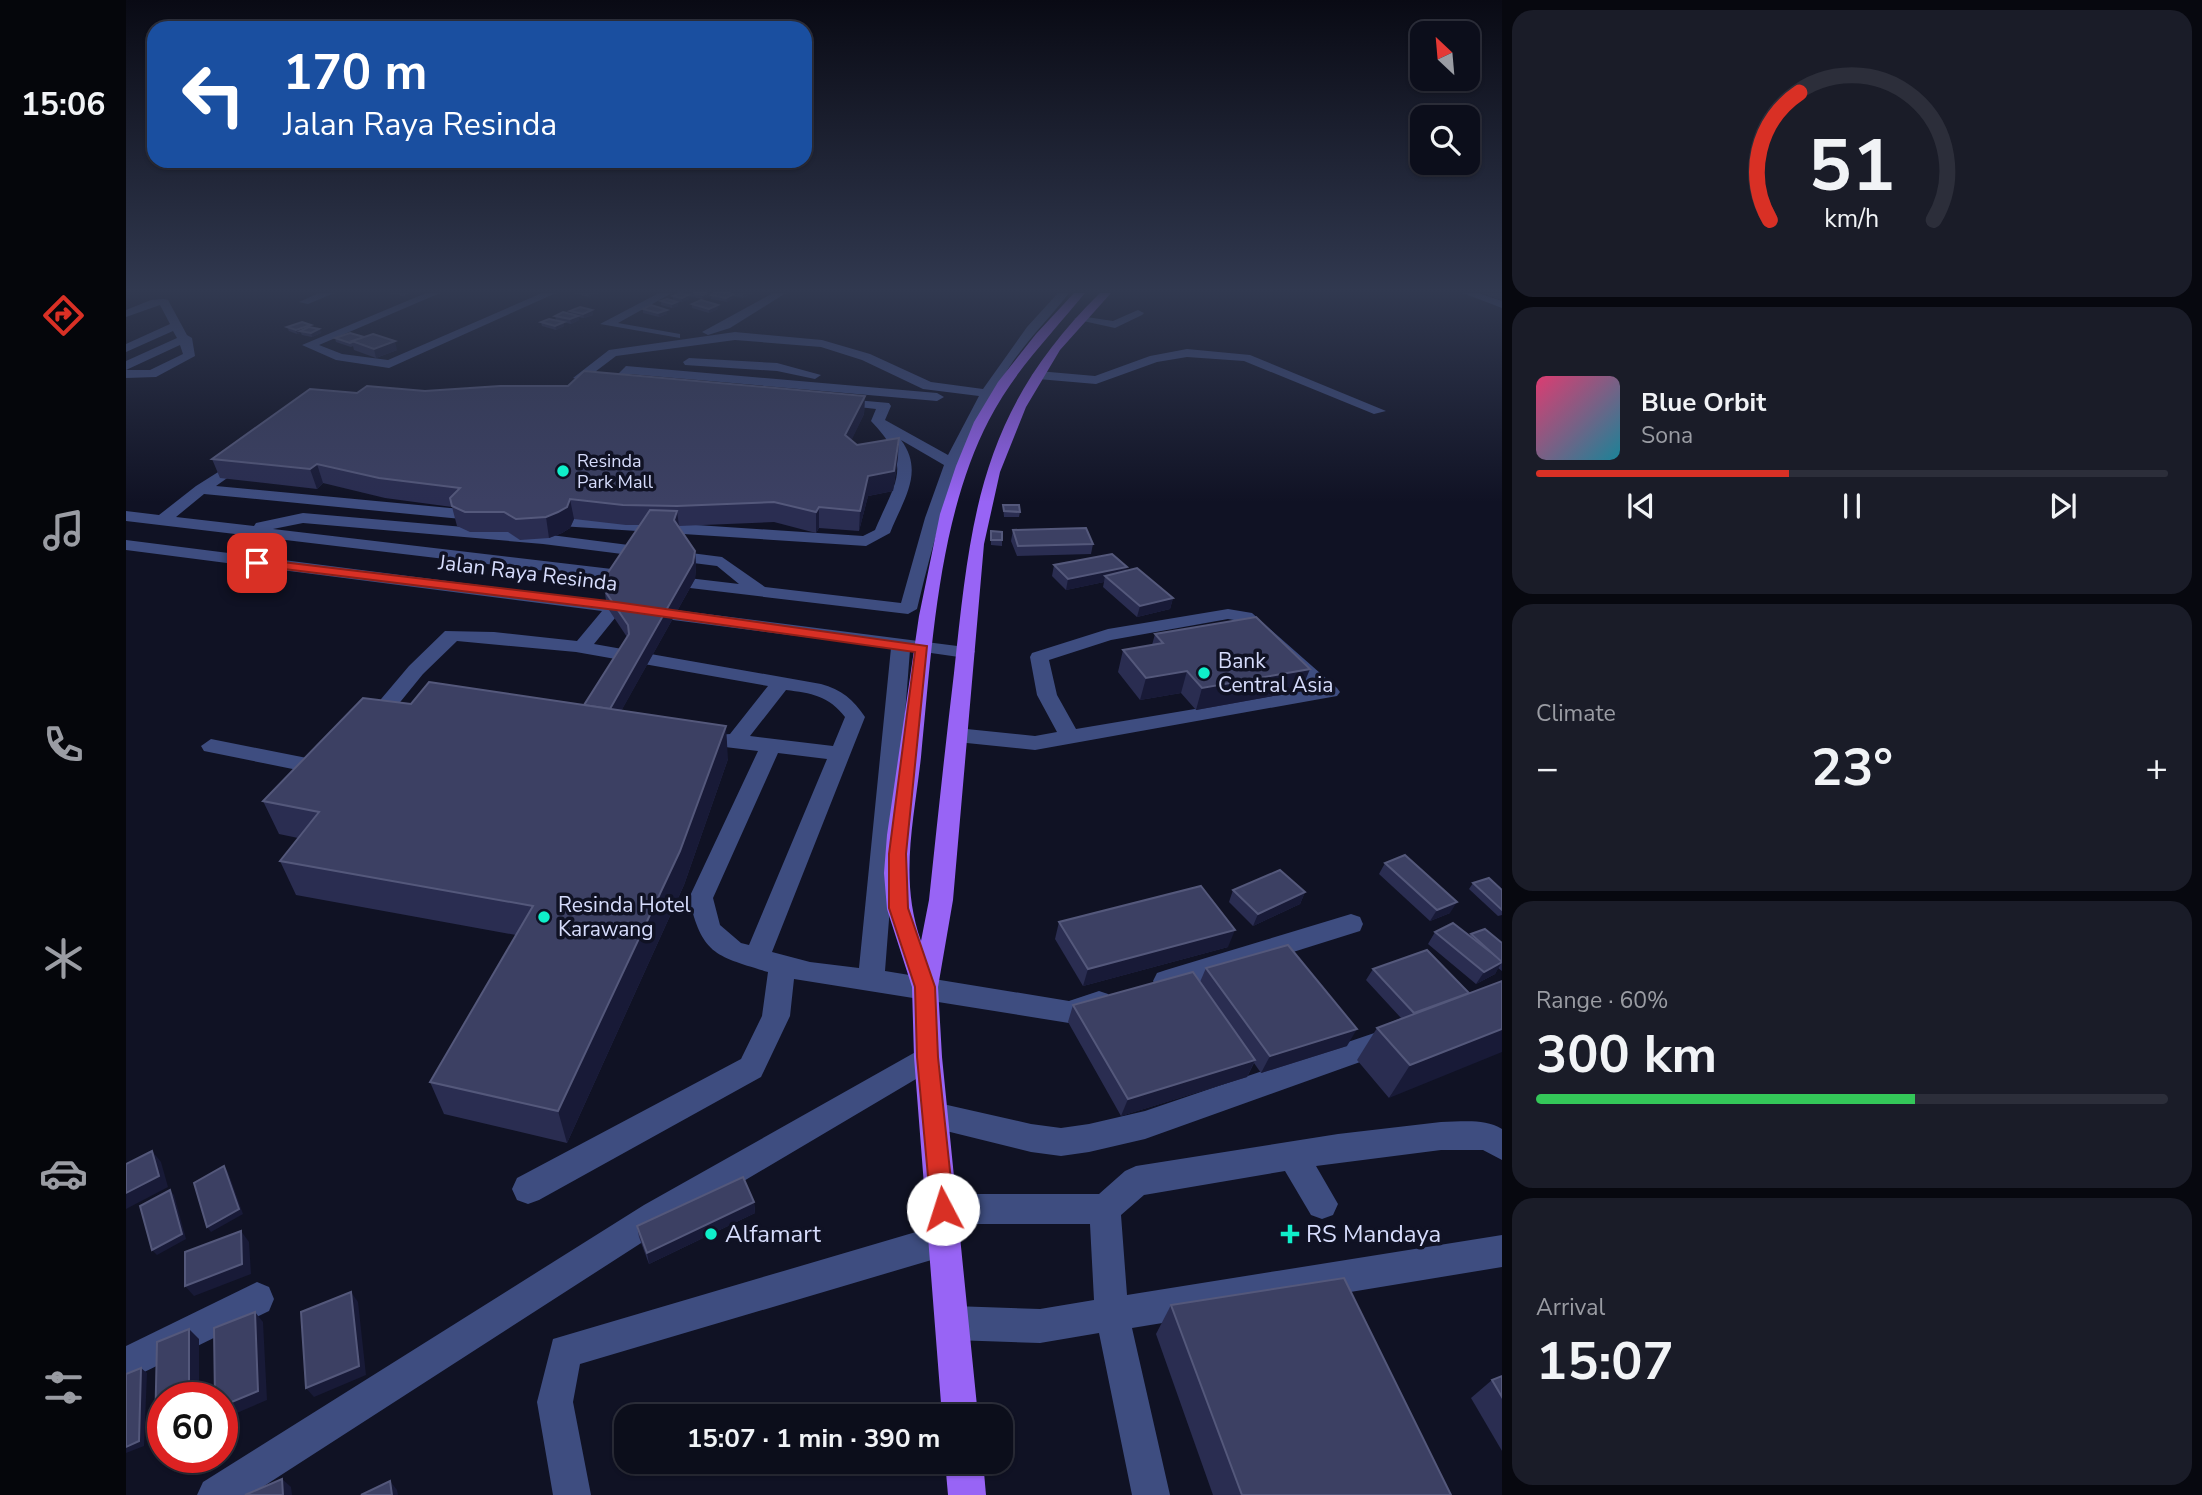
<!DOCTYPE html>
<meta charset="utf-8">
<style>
body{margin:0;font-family:"Nunito Sans",sans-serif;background:#1a1c28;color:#f1f3f6;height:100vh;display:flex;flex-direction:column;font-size:26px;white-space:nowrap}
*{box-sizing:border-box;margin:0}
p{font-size:23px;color:#9a9ca3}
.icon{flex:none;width:38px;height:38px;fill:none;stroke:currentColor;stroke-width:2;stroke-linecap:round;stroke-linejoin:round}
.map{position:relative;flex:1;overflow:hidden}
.panel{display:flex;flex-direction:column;gap:10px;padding:10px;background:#07080f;width:700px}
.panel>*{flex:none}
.top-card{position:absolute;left:21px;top:21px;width:665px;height:147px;border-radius:21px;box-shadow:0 2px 5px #0004,0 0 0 2px #2c2e3a;background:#1a4fa0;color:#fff;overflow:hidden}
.needle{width:46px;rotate:334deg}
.controls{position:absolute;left:1284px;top:21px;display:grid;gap:14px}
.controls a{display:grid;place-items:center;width:70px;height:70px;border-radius:14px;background:#0c0e1b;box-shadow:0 2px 5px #0004,0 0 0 2px #2c2e3a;font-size:35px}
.speed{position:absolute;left:21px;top:1382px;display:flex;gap:14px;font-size:35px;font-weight:700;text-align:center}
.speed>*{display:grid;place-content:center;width:91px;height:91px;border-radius:50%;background:#0c0e1b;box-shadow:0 2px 5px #0004,0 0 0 2px #2c2e3a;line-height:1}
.speed .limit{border:10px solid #d22;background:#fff;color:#111}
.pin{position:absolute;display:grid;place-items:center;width:60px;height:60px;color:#fff;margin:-30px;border-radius:14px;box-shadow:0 4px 10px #0006}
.me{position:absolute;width:77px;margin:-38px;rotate:355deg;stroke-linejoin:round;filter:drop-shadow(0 0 5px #0008)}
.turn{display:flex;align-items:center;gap:24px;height:147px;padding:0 21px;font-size:32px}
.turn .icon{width:91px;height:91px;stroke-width:2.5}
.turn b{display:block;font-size:49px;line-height:60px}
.big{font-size:52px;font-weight:700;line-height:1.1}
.panel .tile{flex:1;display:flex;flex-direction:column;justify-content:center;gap:10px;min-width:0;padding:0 24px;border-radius:21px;background:#1a1c28}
.panel .dial{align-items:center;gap:0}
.dial svg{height:182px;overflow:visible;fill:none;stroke:#2c2e3a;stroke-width:7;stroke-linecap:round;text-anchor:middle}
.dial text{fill:#f1f3f6;stroke:none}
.song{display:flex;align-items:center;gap:21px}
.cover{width:84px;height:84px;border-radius:10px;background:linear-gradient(135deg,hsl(340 70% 55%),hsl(190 70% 35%))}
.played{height:7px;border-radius:4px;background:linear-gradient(90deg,#d93025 40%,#2c2e3a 40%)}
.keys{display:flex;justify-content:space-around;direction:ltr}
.heat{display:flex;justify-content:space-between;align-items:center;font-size:38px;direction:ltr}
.charge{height:10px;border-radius:5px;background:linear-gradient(90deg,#34c759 60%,#2c2e3a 0)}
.trip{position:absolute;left:488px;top:1404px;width:399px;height:70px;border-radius:21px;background:#0c0e1b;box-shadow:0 2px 5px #0004,0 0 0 2px #2c2e3a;font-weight:700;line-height:70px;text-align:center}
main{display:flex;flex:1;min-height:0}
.menu{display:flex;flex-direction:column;width:126px;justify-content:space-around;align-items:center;background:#05060b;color:#9a9ca3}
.menu .icon{width:49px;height:49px}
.menu .current{color:#d93025}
.menu b{font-size:32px;color:#f1f3f6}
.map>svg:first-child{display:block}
</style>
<main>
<nav class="menu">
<b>15:06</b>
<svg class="icon current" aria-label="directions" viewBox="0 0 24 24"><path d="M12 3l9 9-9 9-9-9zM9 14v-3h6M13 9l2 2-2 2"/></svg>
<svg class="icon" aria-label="music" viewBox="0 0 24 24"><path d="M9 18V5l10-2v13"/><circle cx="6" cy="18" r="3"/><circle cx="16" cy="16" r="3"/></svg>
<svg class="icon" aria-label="phone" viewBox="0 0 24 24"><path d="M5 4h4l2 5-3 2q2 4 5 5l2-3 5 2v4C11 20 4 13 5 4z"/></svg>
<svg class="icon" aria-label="climate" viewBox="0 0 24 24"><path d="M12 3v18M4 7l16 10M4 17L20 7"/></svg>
<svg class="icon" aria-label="car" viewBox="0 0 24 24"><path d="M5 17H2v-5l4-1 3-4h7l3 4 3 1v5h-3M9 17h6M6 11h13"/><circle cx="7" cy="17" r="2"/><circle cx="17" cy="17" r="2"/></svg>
<svg class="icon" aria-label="filters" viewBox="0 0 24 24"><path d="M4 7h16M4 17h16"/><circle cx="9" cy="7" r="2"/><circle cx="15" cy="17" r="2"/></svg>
</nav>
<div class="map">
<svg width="1376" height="1495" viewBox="0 0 1376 1495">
<rect width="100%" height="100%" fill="#101224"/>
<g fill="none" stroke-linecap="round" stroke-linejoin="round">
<g fill="#3e4d80" fill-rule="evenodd">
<path d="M193 293H208L182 304 173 302Z"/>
<path d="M300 293H314L193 345 216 354 262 360 416 293H430L263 368 210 360 176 345Z"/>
<path d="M533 293H546L492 323 554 334V338L474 324Z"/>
<path d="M647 293H660L604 328 582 335 576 332Z"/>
<path d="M932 293H943C923 319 900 341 882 369 834 442 811 525 791 609L782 614 0 521V511L33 515 70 486 116 457 121 458V464L90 486 356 511 364 516 356 521 78 494 50 517 128 526 130 523 177 513 417 534 596 557 639 587 775 603 799 518 818 465 775 440C799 472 777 500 764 533L740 546 419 525 411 520 419 515 737 536 749 530C770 480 788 466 745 421L750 409 707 404V398L763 403 765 406 759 420 822 455 853 396 797 389 736 360 695 347 609 340 490 356 457 381 447 378 483 350 609 332 696 340 744 354 805 382 857 389 901 327ZM177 523 417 544 591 566 613 584 147 529Z"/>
<path d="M1337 293H1352L1376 301V308Z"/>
<path d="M38 299 42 300 61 335 66 338 69 356 30 377 0 378V370H24L57 354 54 345 0 370V361L51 338 47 331 0 352V344L44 324 34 305 0 317V310L25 300Z"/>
<path d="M1012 310 1018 313 1016 315 989 328 948 319 954 316 987 321Z"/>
<path d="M1061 349 1124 355 1260 411 1248 414 1118 361 1061 357 1031 362 970 384 912 379 906 375 912 371 969 376 1024 356Z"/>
<path d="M563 358 651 363 695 375 689 379 651 371 559 365 557 362Z"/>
<path d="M500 366 811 393 818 397 811 401 503 374 495 385H487V379Z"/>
<path d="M0 540 847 648 849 652 840 658 784 650 759 971 943 1001 973 991 982 994 986 1002 982 1010 943 1023 668 979 664 1016 635 1077 413 1200 402 1204 391 1200 386 1189 391 1178 615 1059 636 1016 642 972C590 956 576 955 563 898L632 751 599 747 589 740 592 735 604 734 642 686 450 652 331 641 297 674 253 728H239L236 723 239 718 283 666 319 631 368 632 451 641 476 611 0 550ZM493 613 765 648 733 968 684 962 646 952 739 717C728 700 715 689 695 684L468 644ZM660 690C685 693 703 696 719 717L707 746 624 736ZM652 753 701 759 623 945 615 943 594 925 587 898Z"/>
<path d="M1102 609 1126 613 1211 688 1214 692 1211 696 909 750 831 742 821 735 831 728 909 736 931 732 911 695 904 657 906 653 982 629ZM1102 619 1114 621 1188 689 950 729 931 695 923 660 985 640Z"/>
<path d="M85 739 201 762 209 764 212 769 209 774 201 776 78 751 75 746Z"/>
<path d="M1225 914 1234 917 1237 924 1234 931 1040 992 1031 989 1027 981 1031 973 1040 970Z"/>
<path d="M1266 1027 1276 1031 1280 1039 1276 1047 1019 1139 963 1152 935 1156 905 1152 808 1128 798 1124 793 1115 798 1106 808 1102 905 1124 935 1128 963 1124 1019 1111Z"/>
<path d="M802 1045 812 1048 816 1057 812 1066 540 1227 124 1495H71L77 1482 518 1205Z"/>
<path d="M1315 1122C1335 1122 1358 1118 1376 1129V1160L1357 1150H1315L1190 1166 1212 1204 1207 1215 1196 1219 1185 1215 1159 1171 1018 1195 995 1215 1001 1295 1376 1235V1267L1006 1328 1044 1495H1006L973 1333 914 1343 827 1340 815 1335 810 1323 815 1311 827 1306 914 1309 968 1300 964 1224H820L830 1229 835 1240 830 1251 819 1256 454 1364 447 1402 465 1495H427L411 1402 427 1339 817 1224 806 1220 801 1209 806 1198 817 1194H973L999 1171 1010 1166 1212 1134Z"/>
<path d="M131 1282 143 1287 148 1299 143 1311 0 1381V1346Z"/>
</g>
<g fill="#9864f5" fill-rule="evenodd">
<path d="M948 293H959C925 335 888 371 863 420 812 518 806 648 795 757 788 821 773 879 795 941L803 900C811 824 819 749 828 673 845 515 854 411 974 293H985L934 350 900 407 874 472 858 544 827 900 812 987 816 1057 852 1416H816L788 1057 786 987 761 909 758 873 761 835 793 616 814 514 830 466 848 422 872 382 910 334Z"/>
<path d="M819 1461H857L860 1495H822Z"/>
</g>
</g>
<g fill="#2a2d51">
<path d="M262 293H282L278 296Z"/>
<path d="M448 293H472L463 297Z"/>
<path d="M556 293H585V294L588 293H627L617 298 607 296V298L601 302 585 299V296L577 299 562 296 563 299 556 302 547 300V296Z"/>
<path d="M1357 293H1376V301Z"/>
<path d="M535 301 551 302 552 306 546 308 535 305Z"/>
<path d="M566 304 592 309 583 313 566 308Z"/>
<path d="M517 309 541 314 533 317 517 313Z"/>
<path d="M466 310 467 315 458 318 452 317 453 320 445 324 430 320 429 316 445 314 444 311Z"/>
<path d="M415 322H438V326L430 330 416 326Z"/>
<path d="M161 327 185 328 193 329 195 333 186 337 176 335 175 333 171 334 163 331Z"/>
<path d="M209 338 271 350 250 358 228 350 227 346 225 347 210 342Z"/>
<path d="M299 391 739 396 738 414 725 440 731 445 772 457 767 491 742 496 733 531 693 528 690 533 648 522 553 526 569 551 570 566 569 579 495 711 602 759 558 885 441 1143 318 1114 304 1082 390 935 170 895 154 861 172 838 153 834 137 801 285 704 458 705 501 637 481 607 477 580 514 525H500L448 519 444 528 436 533 423 538 394 540 382 532H344L331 526 326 507 259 498 197 483 191 489 94 478 86 459 231 393Z"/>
<path d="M877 505 894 512 893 517H878Z"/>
<path d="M887 530 967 544 965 554 891 556 885 541Z"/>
<path d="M865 531 876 540V546L865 545Z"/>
<path d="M928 565 1000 571 1047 598 1044 609 1011 617 977 587 978 582 940 590 926 576Z"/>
<path d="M1029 634 1175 691 1070 710 1055 693 1014 700 992 672 997 650 1026 645Z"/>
<path d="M1259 863 1324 913 1304 921 1253 874Z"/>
<path d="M1347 883 1376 890V915L1372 916 1343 889Z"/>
<path d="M1107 890 1179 892 1174 904 1127 926 1103 902Z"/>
<path d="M933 922 1102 947 957 986 929 939Z"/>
<path d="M1309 932 1344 936 1345 934 1376 943V971L1372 968 1369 974 1350 984 1302 944Z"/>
<path d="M1080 968 1221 1046 1135 1073 1128 1063 1121 1077 995 1116 942 1022 947 1005 1074 982Z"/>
<path d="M1247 969 1343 993 1263 1098 1231 1060 1251 1028 1275 1018 1240 980Z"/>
<path d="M628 1202 629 1213 523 1264 513 1237 511 1226Z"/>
<path d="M1045 1305 1325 1495H1087L1030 1334Z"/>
<path d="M1376 1376V1451L1345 1398 1366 1380Z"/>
</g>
<g fill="#181a37">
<path d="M463 293H472L463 297Z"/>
<path d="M581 293H585V295L577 299 576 295Z"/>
<path d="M618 293H627L617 298V294Z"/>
<path d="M607 294V298L601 302 600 298Z"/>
<path d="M562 295 563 299 556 302V298Z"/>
<path d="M551 302 552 306 546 308V304Z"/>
<path d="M592 305V309L583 313V309Z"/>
<path d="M466 310 467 315 458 318 457 314Z"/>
<path d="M541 310V314L533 317 532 313Z"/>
<path d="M452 316 453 320 445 324 444 319Z"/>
<path d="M438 322V326L430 330 429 326Z"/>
<path d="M185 325 186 329 174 331 175 333 171 334 170 330Z"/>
<path d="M193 329 195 333 186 337 185 333Z"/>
<path d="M269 341 271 350 250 358 248 349Z"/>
<path d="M739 396 738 414 719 454V435Z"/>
<path d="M773 438 772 457 767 491 742 496 733 531 734 511 742 476Z"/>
<path d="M191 464 197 483 191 489 184 469Z"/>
<path d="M444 499 448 519 444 528 436 533 423 538 420 517Z"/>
<path d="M693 507V528L690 533V512Z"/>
<path d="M551 511 553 526 548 520Z"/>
<path d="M569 551 570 566 569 579 479 740 476 723Z"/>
<path d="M1001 567 999 578 979 576 978 582 940 590 942 579Z"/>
<path d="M1047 598 1044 609 1011 617 1014 606Z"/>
<path d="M1184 669 1175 691 1070 710 1076 688Z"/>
<path d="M1061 671 1055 693 1014 700 1020 678Z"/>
<path d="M600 726 602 759 558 885 441 1143 432 1111Z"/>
<path d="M1179 892 1174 904 1127 926 1132 914Z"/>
<path d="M1331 902 1324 913 1304 921 1311 910Z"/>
<path d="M1109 930 1102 947 957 986 962 969Z"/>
<path d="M1376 962 1369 974 1350 984 1358 972Z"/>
<path d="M1231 1029 1221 1046 1135 1073 1144 1056Z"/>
<path d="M1376 1029V1052L1263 1098 1284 1065Z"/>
<path d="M1129 1060 1121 1077 995 1116 1002 1099Z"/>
<path d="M26 1151 35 1162 42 1187 0 1209V1193Z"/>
<path d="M98 1166 102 1172 117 1214 85 1232 81 1227Z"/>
<path d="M44 1190 48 1195 60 1239 31 1255 26 1250Z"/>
<path d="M628 1202 629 1213 523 1264 521 1253Z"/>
<path d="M115 1231 123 1242 125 1274 68 1296 59 1286Z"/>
<path d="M225 1292 232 1302 240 1375 188 1397 180 1388Z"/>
<path d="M129 1312 137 1322 141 1400 99 1418 96 1416V1406Z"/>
<path d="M63 1329 73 1339V1398H63Z"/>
<path d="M15 1368 21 1373 18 1446 0 1453V1447Z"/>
<path d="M37 1428V1438L29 1432Z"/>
<path d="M156 1479 165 1487 166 1495H157Z"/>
<path d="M264 1481 271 1490 272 1495H266Z"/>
</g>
<g fill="#3c4063" stroke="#54587b" stroke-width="2">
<path d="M554 293 562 295 556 298 547 296Z"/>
<path d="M567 293H581L576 295Z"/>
<path d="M588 293H603L607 294 600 298 585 295Z"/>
<path d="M541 299 551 302 546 304 535 301Z"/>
<path d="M575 300 592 305 583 309 566 304Z"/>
<path d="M525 305 541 310 532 313 517 309Z"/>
<path d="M454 307 466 310 457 314 444 311Z"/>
<path d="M437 312 452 316 444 319 429 316Z"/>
<path d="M423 319 438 322 429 326 415 322Z"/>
<path d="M176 322 185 325 170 330 161 327Z"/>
<path d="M183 327 193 329 185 333 174 331Z"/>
<path d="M224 333 238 337 224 343 209 338Z"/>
<path d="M247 334 269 341 248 349 226 341Z"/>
<path d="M458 371 739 396 719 435 731 445 773 438 768 471 742 476 734 511 693 507 690 512 648 502 551 506 497 505 444 499 441 507 432 512 420 517 390 519 378 512H339L326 506 324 498 334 488 253 478 191 464 184 469 86 459 184 389 231 393 241 386 299 391 374 386H442Z"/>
<path d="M877 505H893L894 512 878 511Z"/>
<path d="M524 510 551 511 548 520 569 551 567 563 484 709 458 705 503 634 502 625 479 591 477 580Z"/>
<path d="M960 528 967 544 892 546 887 530Z"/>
<path d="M865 531 876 532V540H865Z"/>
<path d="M986 554 1001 567 942 579 928 565Z"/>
<path d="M1011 568 1047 598 1014 606 979 576Z"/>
<path d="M1130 617 1184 669 1076 688 1061 671 1020 678 997 650 1037 643 1029 634Z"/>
<path d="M303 682 600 726 554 851 432 1111 304 1082 407 906 154 861 193 812 137 801 237 698 285 704Z"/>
<path d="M1279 855 1331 902 1311 910 1259 863Z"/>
<path d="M1154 870 1179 892 1132 914 1107 890Z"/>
<path d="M1363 878 1376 890V910L1347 883Z"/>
<path d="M1075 886 1109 930 962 969 933 922Z"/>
<path d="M1327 923 1376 961V962L1358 972 1309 932Z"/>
<path d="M1359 929 1376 943V962L1345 934Z"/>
<path d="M1162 945 1231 1029 1144 1056 1080 968Z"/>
<path d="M1301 950 1343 993 1288 1013 1247 969Z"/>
<path d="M1067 972 1129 1060 1002 1099 947 1005Z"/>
<path d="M1376 981V1029L1284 1065 1251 1028Z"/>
<path d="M26 1151 33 1176 0 1193V1164Z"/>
<path d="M98 1166 113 1209 81 1227 68 1183Z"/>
<path d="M617 1177 628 1202 521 1253 511 1226Z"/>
<path d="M44 1190 56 1234 26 1250 14 1206Z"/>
<path d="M115 1231 116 1264 59 1286V1252Z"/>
<path d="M1218 1278 1325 1495H1116L1045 1305Z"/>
<path d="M225 1292 233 1366 180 1388 175 1312Z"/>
<path d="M129 1312 132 1391 96 1406V1398H89L88 1328Z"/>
<path d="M63 1329V1398H37V1428L29 1432 31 1342Z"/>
<path d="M15 1368 13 1441 0 1447V1374Z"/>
<path d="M1376 1376V1397L1366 1380Z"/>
<path d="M156 1479 157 1495H119Z"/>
<path d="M264 1481 266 1495H235Z"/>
</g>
<linearGradient id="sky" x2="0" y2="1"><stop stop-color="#090a14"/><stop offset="0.58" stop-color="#313950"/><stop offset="1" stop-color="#313950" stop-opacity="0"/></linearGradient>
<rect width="1376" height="502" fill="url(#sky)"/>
<path fill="#d93025" stroke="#8d1f18" stroke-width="2" d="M131 559 490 602 801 646 780 854 782 908 809 987 812 1057 828 1209 825 1217 817 1220 808 1217 805 1209 791 1057 789 987 763 908V854L789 652 490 610 126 565 124 563Z"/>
<g fill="#0fefca" stroke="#101224" stroke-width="2.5">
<circle cx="437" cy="471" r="7"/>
<circle cx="1078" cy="673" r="7"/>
<circle cx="418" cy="917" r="7"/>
<circle cx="585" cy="1234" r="7"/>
<path d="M1160.5 1223.5h7v7h7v7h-7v7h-7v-7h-7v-7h7z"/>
</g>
<g text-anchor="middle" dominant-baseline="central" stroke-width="7" stroke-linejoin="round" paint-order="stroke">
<g font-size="18" fill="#d6dcfc" stroke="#101224" text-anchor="start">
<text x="451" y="461">Resinda<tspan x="451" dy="21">Park Mall</tspan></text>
</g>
<g font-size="21" fill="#d6dcfc" stroke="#101224">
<text transform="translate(402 573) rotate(7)">Jalan Raya Resinda</text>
</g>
<g font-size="21" fill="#d6dcfc" stroke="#101224" text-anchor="start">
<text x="1092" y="661">Bank<tspan x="1092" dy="24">Central Asia</tspan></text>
<text x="432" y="905">Resinda Hotel<tspan x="432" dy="24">Karawang</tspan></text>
</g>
<g font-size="24" fill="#d6dcfc" stroke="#101224" text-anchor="start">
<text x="599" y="1234">Alfamart</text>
<text x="1180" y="1234">RS Mandaya</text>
</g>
</g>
</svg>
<div class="controls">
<a><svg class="needle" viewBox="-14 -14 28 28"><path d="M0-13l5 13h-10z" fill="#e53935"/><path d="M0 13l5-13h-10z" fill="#9a9ca3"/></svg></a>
<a><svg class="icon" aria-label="search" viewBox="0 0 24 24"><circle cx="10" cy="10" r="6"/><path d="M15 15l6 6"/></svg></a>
</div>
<div class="speed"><div class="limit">60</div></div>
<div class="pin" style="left:131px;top:563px;background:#d93025"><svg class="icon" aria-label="arrive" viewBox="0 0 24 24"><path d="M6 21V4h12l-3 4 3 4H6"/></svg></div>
<svg class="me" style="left:817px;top:1209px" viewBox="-20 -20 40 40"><circle r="19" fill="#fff"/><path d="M0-13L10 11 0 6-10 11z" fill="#d93025"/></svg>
<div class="trip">15:07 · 1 min · 390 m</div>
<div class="top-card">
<div class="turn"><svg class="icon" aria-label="left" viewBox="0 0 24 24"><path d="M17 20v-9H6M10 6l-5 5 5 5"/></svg><div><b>170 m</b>Jalan Raya Resinda</div></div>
</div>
</div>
<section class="panel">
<div class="tile dial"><svg viewBox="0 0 100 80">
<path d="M14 69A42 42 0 1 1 86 69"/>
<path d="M14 69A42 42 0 0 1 27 13" stroke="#d93025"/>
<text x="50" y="56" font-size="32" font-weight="700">51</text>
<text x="50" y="72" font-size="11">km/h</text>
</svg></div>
<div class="tile">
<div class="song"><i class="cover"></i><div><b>Blue Orbit</b><p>Sona</p></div></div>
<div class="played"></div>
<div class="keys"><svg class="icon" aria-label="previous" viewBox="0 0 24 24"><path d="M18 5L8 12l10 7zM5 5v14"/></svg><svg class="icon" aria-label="pause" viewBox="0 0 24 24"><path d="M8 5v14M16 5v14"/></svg><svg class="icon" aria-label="next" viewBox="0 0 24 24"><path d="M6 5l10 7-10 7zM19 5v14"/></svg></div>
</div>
<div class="tile"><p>Climate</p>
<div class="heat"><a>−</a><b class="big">23°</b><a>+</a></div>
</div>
<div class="tile"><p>Range · 60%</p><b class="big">300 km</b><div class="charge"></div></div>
<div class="tile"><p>Arrival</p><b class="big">15:07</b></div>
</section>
</main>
